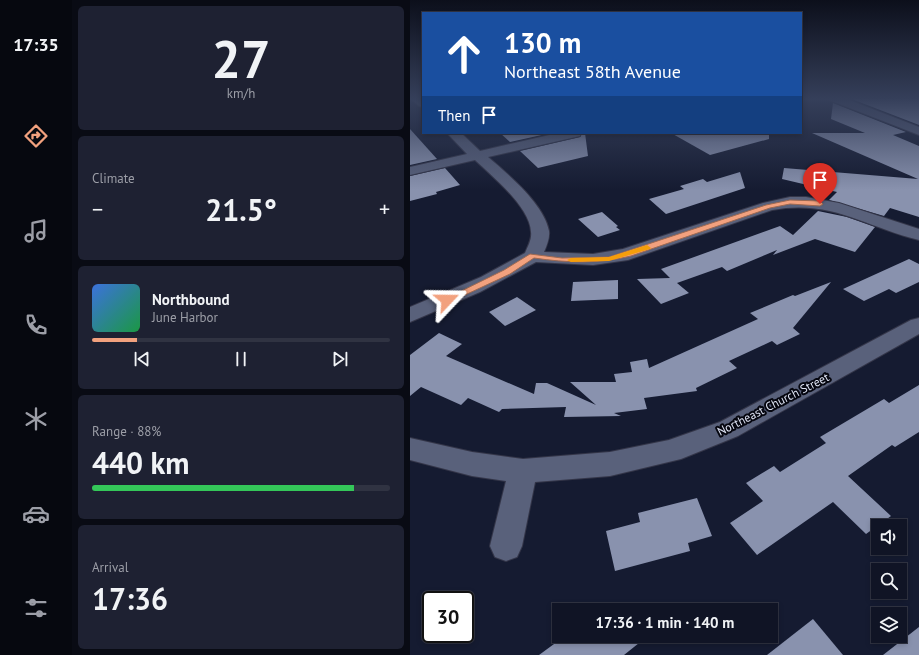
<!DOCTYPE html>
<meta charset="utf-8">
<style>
body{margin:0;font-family:"PT Sans",sans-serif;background:#1e2132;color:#f1f3f6;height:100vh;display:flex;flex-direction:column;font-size:15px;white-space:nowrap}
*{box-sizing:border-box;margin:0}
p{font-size:13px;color:#9c9ea7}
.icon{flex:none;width:22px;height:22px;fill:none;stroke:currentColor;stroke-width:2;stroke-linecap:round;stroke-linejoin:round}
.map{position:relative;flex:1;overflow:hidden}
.sheet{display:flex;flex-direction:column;gap:6px;padding:6px;background:#090b14;width:338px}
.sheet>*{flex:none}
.top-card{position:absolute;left:12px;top:12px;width:380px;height:122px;border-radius:0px;box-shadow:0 2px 6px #0003,0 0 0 1px #303342;background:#1a4fa0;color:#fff;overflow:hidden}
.buttons{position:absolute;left:461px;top:519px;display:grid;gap:8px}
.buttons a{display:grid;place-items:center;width:36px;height:36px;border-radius:0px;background:#101425;box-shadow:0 2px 6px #0003,0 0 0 1px #303342;font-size:20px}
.speed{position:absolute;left:12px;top:591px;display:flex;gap:8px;font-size:20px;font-weight:700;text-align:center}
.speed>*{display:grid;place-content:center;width:52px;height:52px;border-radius:50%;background:#101425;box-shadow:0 2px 6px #0003,0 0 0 1px #303342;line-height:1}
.speed .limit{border:2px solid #111;border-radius:6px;background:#fff;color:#111}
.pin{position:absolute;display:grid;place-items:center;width:34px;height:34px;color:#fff;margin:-41px -17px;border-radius:50% 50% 50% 0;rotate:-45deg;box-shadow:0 0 4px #0007}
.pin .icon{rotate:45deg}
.me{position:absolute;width:44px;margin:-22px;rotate:67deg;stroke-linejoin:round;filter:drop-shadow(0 0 3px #0008)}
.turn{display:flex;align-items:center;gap:14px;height:84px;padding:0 16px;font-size:18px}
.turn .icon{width:52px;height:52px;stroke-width:2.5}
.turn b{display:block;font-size:28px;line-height:34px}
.then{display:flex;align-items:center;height:38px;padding:0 16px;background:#0003;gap:8px;font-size:15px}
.big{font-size:30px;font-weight:700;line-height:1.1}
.sheet .tile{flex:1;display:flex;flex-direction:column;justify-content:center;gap:6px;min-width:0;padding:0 14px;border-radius:6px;background:#1e2132}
.sheet .dial{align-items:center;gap:0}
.dial b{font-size:52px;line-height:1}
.song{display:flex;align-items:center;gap:12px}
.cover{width:48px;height:48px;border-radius:6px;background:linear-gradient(135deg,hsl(220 70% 55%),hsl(140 70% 35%))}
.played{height:4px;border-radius:2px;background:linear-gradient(90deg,#f2a17e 15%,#303342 15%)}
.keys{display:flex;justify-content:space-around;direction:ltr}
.heat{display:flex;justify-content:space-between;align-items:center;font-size:22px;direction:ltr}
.charge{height:6px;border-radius:3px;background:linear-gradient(90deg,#34c759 88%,#303342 0)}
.trip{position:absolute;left:142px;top:603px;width:226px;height:40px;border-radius:0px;background:#101425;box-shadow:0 2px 6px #0003,0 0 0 1px #303342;font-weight:700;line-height:40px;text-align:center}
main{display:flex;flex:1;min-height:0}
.menu{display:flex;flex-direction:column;width:72px;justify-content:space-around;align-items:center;background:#06080f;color:#9c9ea7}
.menu .icon{width:28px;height:28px}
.menu .selected{color:#f2a17e}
.menu b{font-size:18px;color:#f1f3f6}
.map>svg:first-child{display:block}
</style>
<main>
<nav class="menu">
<b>17:35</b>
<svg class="icon selected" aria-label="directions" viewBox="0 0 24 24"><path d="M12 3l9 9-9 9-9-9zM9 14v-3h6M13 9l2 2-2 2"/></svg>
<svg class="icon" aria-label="music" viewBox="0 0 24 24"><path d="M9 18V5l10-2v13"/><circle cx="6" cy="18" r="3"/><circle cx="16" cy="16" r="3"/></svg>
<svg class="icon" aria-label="phone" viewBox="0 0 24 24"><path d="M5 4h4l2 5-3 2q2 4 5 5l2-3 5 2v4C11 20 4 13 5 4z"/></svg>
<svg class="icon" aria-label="climate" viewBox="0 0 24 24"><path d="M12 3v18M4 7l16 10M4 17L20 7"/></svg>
<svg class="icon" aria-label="car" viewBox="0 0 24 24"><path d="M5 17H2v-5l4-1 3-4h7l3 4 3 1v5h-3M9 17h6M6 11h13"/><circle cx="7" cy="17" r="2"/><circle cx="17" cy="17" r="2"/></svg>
<svg class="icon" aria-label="filters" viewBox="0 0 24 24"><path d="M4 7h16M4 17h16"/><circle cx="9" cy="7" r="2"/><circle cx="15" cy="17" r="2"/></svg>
</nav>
<section class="sheet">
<div class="tile dial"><b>27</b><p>km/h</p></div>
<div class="tile"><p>Climate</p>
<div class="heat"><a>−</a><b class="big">21.5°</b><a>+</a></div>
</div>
<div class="tile">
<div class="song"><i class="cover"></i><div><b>Northbound</b><p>June Harbor</p></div></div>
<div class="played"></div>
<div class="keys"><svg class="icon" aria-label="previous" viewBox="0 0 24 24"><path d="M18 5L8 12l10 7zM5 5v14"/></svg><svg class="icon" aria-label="pause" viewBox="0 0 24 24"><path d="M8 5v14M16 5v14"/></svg><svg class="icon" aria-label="next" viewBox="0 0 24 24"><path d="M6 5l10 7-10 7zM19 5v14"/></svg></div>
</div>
<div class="tile"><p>Range · 88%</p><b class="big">440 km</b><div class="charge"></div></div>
<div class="tile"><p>Arrival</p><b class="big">17:36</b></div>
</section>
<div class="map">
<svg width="509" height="655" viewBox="0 0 509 655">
<rect width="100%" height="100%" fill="#151b31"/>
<g fill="#8992ae">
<path d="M439 98H509V125Z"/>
<path d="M423 103 496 132 483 135 509 146V217L480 208 474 216 419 200 427 192 372 179 374 168 508 179 402 133H455L421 119Z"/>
<path d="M0 129 27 159 0 165Z"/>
<path d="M90 133H141L100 142Z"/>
<path d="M172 133H175L178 156 128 168 110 151 170 137Z"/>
<path d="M261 133H359V139L300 155Z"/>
<path d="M35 168 50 185 26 192 27 194 0 201V176Z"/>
<path d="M330 172 335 188 256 214 239 199 274 189 270 186 293 179 297 182Z"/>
<path d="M408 211 437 217 465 227 445 252 405 239 363 255 367 250 317 271 312 267 267 283 279 293 251 304 227 279 260 278 251 269 370 226 383 235Z"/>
<path d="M192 212 208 226 206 227 210 230 188 237 168 219Z"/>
<path d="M499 259 509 264V282L486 293 479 289 454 301 433 289Z"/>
<path d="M208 280V299L161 301 163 282Z"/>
<path d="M421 282 383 328 390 334 367 345 362 341 319 361 327 368 286 388 287 391 234 398 237 409 204 413 211 416 154 417 156 407 92 409 89 412 58 398 51 405 11 387 0 396V355L29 333 52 344 36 356 124 394 126 383H137L186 405 160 382H206L204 374 222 372 220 362 237 359 239 368 348 319 340 313 383 295 385 296Z"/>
<path d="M107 297 126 310 95 326 79 312Z"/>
<path d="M509 385V432L485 447 482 445 438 476 481 516 456 534 423 502 347 555 320 523 353 501 336 483 364 466 370 472 416 443 410 437 474 399 479 403Z"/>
<path d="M287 498 302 536 278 543 280 551 205 571 196 531 230 522 228 513Z"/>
<path d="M403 619 433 655H357Z"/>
<path d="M509 627V655H473Z"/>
<path d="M155 636H224L229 643 214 655H129Z"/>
</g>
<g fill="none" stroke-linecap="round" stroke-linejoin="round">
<defs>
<g id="minor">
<path d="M0 98H13V107L9 106Z"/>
<path d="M417 98H434L509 127V135L419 100Z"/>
<path d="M37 133H51L70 151 148 133H171L170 136 78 157C98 174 134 204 139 231 140 238 137 245 134 252L183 254 213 249 353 203 380 197H396L429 203 509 229V240C455 227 422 199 362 210L218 260 183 265 126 262 70 292 0 322V307L71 277 115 253C118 246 122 239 121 232 120 207 82 176 65 160L0 175V167L57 154Z"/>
<path d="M509 318V334L328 436 271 459 200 476 125 482 112 546 107 557 96 561 85 557 80 546 96 481 62 476 0 460V438L62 452 113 459 200 452 259 440 310 422 501 320Z"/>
</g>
</defs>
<use href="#minor" stroke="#343649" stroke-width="2"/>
<use href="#minor" fill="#59617b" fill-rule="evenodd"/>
</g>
<linearGradient id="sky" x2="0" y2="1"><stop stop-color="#0c0f1b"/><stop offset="0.52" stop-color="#353f5a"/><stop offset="1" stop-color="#353f5a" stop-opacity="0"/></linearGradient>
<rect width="509" height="190" fill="url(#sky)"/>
<path fill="#f2a17e" stroke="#9d6952" d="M380 200 410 201 413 204 410 206 380 204 360 208 221 256C189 264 157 263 124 258L100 274 40 302 37 303 33 300 94 270 120 254 152 258 199 257 356 205Z"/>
<path fill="#f59e0b" d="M237 245 241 248 240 249 199 261 161 262 157 260 161 258 199 257Z"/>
<g text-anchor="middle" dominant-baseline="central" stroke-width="4" stroke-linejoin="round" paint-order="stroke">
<g font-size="12" fill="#e0e5f5" stroke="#05060f">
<text transform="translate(363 404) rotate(-27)">Northeast Church Street</text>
</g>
</g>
</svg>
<div class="buttons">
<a><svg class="icon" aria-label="sound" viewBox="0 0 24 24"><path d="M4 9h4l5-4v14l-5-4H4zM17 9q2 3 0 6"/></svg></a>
<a><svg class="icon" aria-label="search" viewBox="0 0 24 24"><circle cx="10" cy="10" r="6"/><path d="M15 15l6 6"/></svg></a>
<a><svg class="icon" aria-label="layers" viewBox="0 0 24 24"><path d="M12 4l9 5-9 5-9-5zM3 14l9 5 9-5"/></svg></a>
</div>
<div class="speed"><div class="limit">30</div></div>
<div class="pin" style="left:410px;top:204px;background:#d93025"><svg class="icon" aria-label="arrive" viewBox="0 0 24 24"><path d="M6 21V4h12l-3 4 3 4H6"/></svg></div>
<svg class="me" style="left:37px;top:300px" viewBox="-20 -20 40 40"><path d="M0-17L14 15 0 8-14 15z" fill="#f2a17e" stroke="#fff" stroke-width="4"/></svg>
<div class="trip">17:36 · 1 min · 140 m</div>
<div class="top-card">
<div class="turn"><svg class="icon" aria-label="ahead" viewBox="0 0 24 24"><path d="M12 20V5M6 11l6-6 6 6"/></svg><div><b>130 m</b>Northeast 58th Avenue</div></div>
<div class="then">Then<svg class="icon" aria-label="arrive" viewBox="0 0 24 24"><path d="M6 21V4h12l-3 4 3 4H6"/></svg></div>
</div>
</div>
</main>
